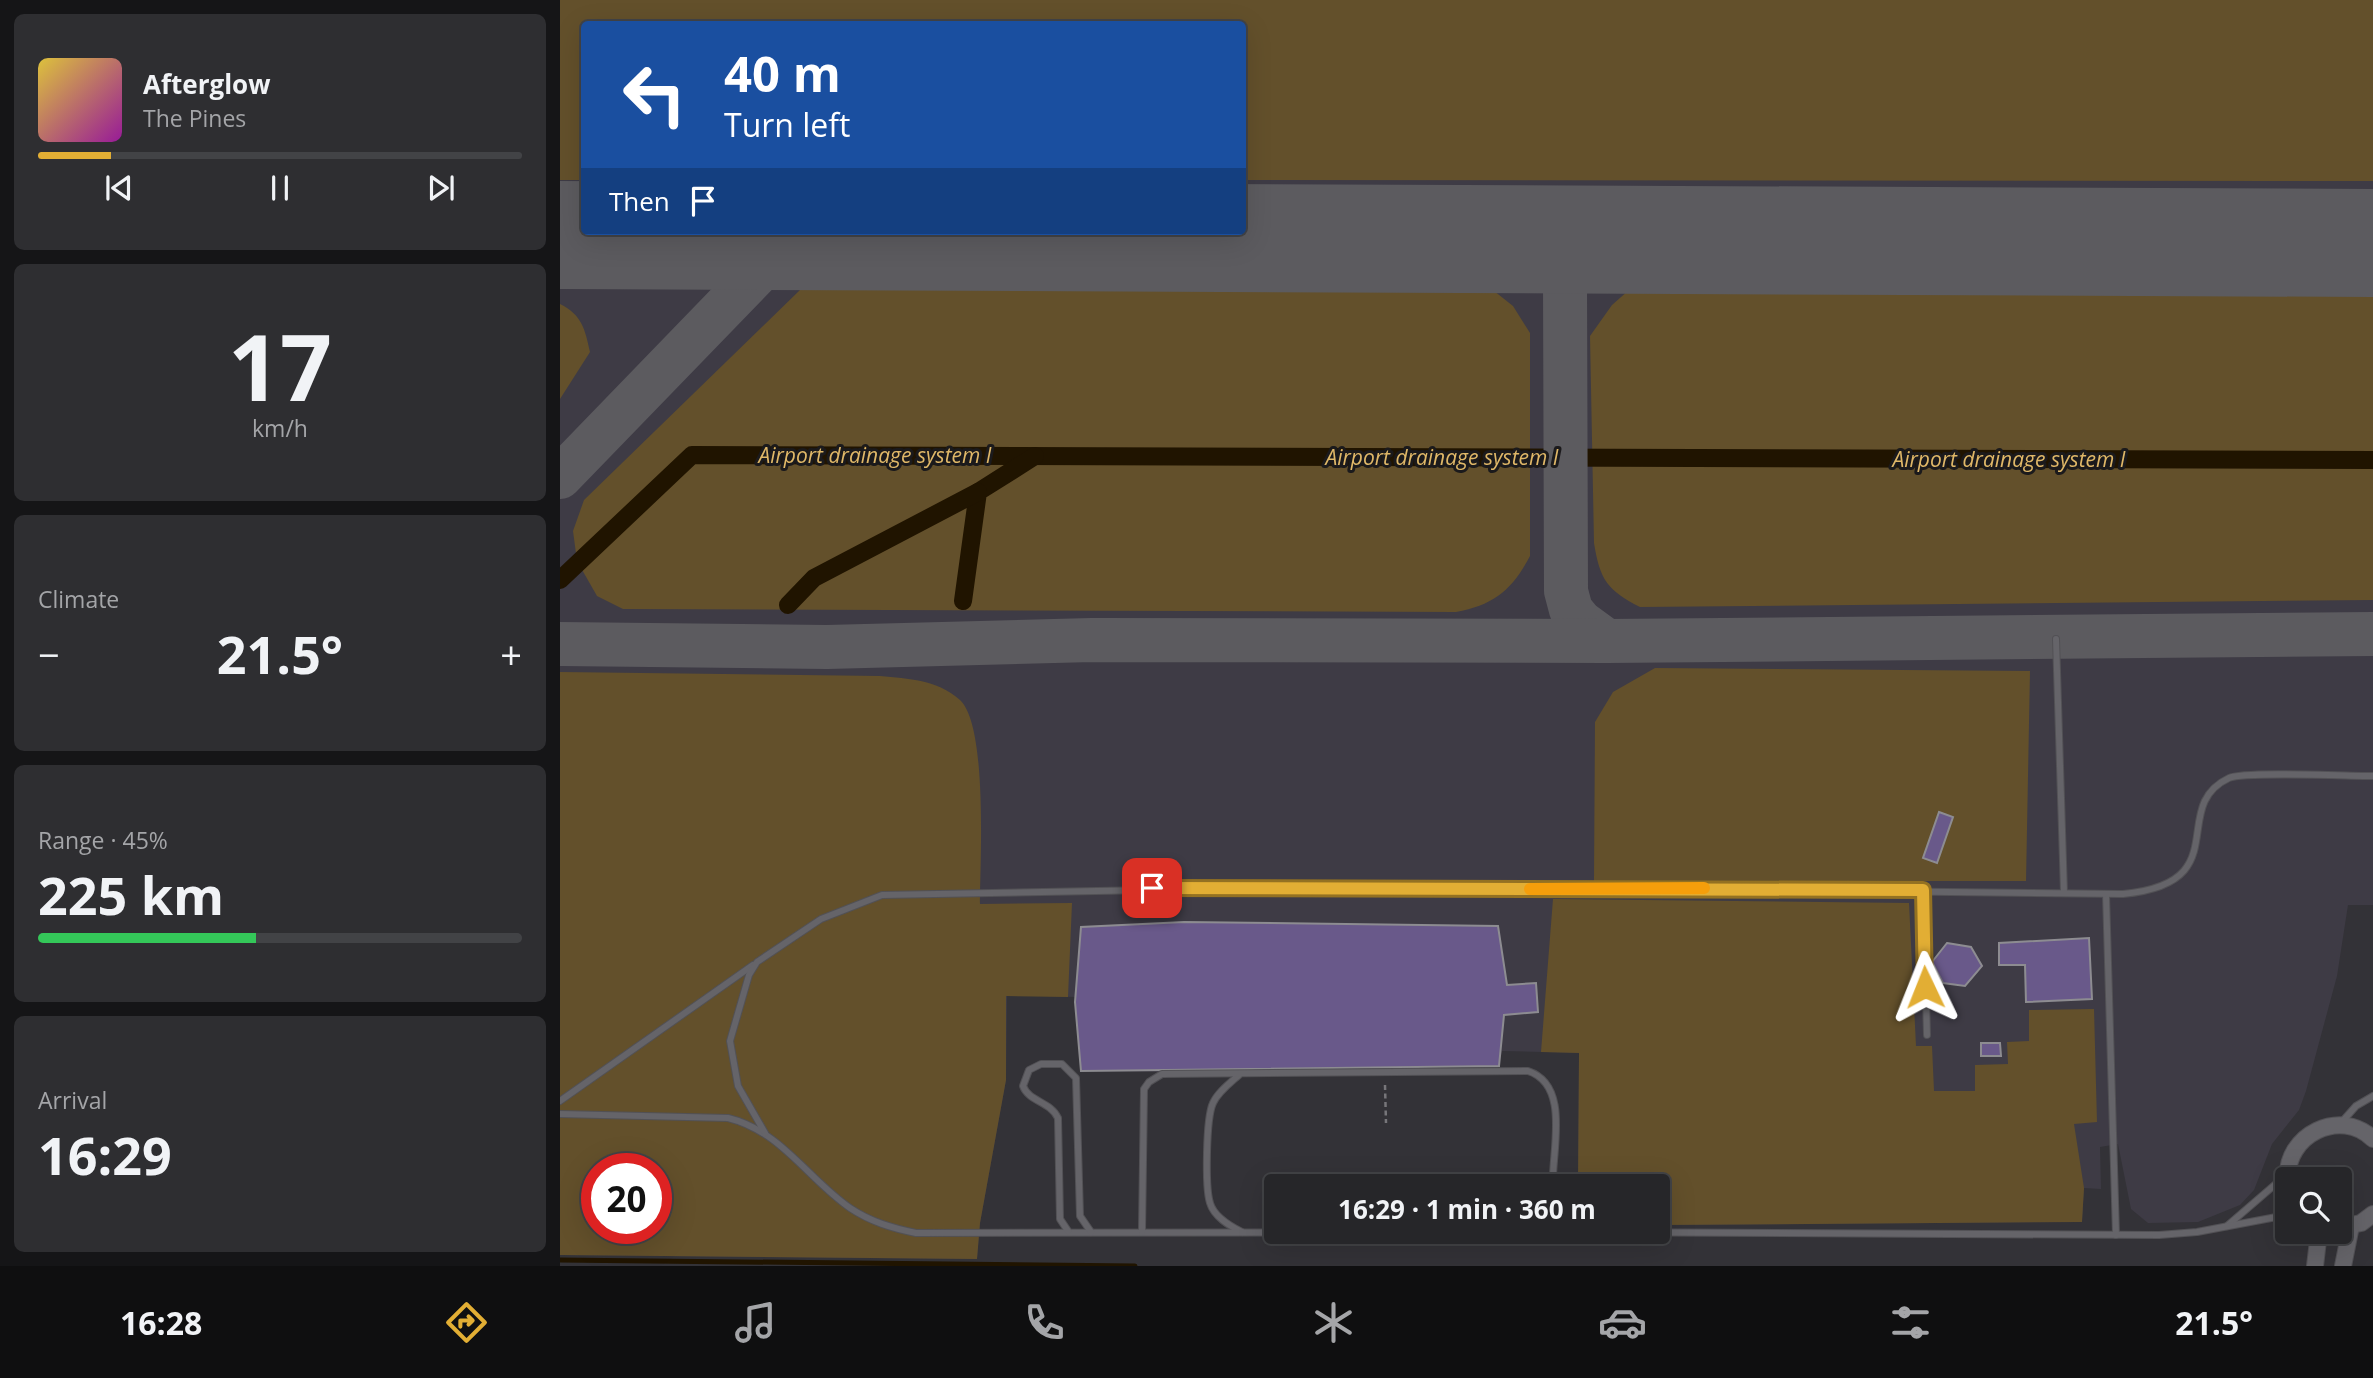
<!DOCTYPE html>
<meta charset="utf-8">
<style>
body{margin:0;font-family:"Open Sans",sans-serif;background:#2e2e31;color:#f1f3f6;height:100vh;display:flex;flex-direction:column;font-size:26px;white-space:nowrap}
*{box-sizing:border-box;margin:0}
p{font-size:23px;color:#a4a5a8}
.icon{flex:none;width:38px;height:38px;fill:none;stroke:currentColor;stroke-width:2;stroke-linecap:round;stroke-linejoin:round}
.map{position:relative;flex:1;overflow:hidden}
.side{display:flex;flex-direction:column;gap:14px;padding:14px;background:#151517;width:560px}
.side>*{flex:none}
.banner{position:absolute;left:21px;top:21px;width:665px;height:214px;border-radius:7px;box-shadow:0 7px 28px #0002,0 0 0 2px #424346;background:#1a4fa0;color:#fff;overflow:hidden}
.controls{position:absolute;left:1715px;top:1167px;display:grid;gap:14px}
.controls a{display:grid;place-items:center;width:77px;height:77px;border-radius:7px;background:#262629;box-shadow:0 7px 28px #0002,0 0 0 2px #424346;font-size:35px}
.speed{position:absolute;left:21px;top:1153px;display:flex;gap:14px;font-size:35px;font-weight:700;text-align:center}
.speed>*{display:grid;place-content:center;width:91px;height:91px;border-radius:50%;background:#262629;box-shadow:0 7px 28px #0002,0 0 0 2px #424346;line-height:1}
.speed .limit{border:10px solid #d22;background:#fff;color:#111}
.pin{position:absolute;display:grid;place-items:center;width:60px;height:60px;color:#fff;margin:-30px;border-radius:14px;box-shadow:0 4px 10px #0006}
.me{position:absolute;width:77px;margin:-38px;rotate:358deg;stroke-linejoin:round;filter:drop-shadow(0 0 5px #0008)}
.turn{display:flex;align-items:center;gap:24px;height:147px;padding:0 28px;font-size:32px}
.turn .icon{width:91px;height:91px;stroke-width:2.5}
.turn b{display:block;font-size:49px;line-height:60px}
.then{display:flex;align-items:center;height:66px;padding:0 28px;background:#0003;gap:14px;font-size:26px}
.big{font-size:52px;font-weight:700;line-height:1.1}
.side .card{flex:1;display:flex;flex-direction:column;justify-content:center;gap:10px;min-width:0;padding:0 24px;border-radius:10px;background:#2e2e31}
.side .dial{align-items:center;gap:0}
.dial b{font-size:91px;line-height:1}
.song{display:flex;align-items:center;gap:21px}
.cover{width:84px;height:84px;border-radius:10px;background:linear-gradient(135deg,hsl(50 70% 55%),hsl(300 70% 35%))}
.played{height:7px;border-radius:4px;background:linear-gradient(90deg,#e2ae34 15%,#424346 15%)}
.keys{display:flex;justify-content:space-around;direction:ltr}
.heat{display:flex;justify-content:space-between;align-items:center;font-size:38px;direction:ltr}
.charge{height:10px;border-radius:5px;background:linear-gradient(90deg,#34c759 45%,#424346 0)}
.trip{position:absolute;left:704px;top:1174px;width:406px;height:70px;border-radius:7px;background:#262629;box-shadow:0 7px 28px #0002,0 0 0 2px #424346;font-weight:700;line-height:70px;text-align:center}
.tab-bar{display:flex;height:112px;justify-content:space-around;align-items:center;background:#0f0f10;color:#a4a5a8}
.tab-bar .icon{width:49px;height:49px}
.tab-bar .selected{color:#e2ae34}
.tab-bar b{font-size:32px;color:#f1f3f6}
main{display:flex;flex:1;min-height:0}
.map>svg:first-child{display:block}
</style>
<main>
<section class="side">
<div class="card">
<div class="song"><i class="cover"></i><div><b>Afterglow</b><p>The Pines</p></div></div>
<div class="played"></div>
<div class="keys"><svg class="icon" aria-label="previous" viewBox="0 0 24 24"><path d="M18 5L8 12l10 7zM5 5v14"/></svg><svg class="icon" aria-label="pause" viewBox="0 0 24 24"><path d="M8 5v14M16 5v14"/></svg><svg class="icon" aria-label="next" viewBox="0 0 24 24"><path d="M6 5l10 7-10 7zM19 5v14"/></svg></div>
</div>
<div class="card dial"><b>17</b><p>km/h</p></div>
<div class="card"><p>Climate</p>
<div class="heat"><a>−</a><b class="big">21.5°</b><a>+</a></div>
</div>
<div class="card"><p>Range · 45%</p><b class="big">225 km</b><div class="charge"></div></div>
<div class="card"><p>Arrival</p><b class="big">16:29</b></div>
</section>
<div class="map">
<svg width="1813" height="1266" viewBox="0 0 1813 1266">
<rect width="100%" height="100%" fill="#333237"/>
<path fill="#3e3b45" fill-rule="evenodd" d="M0 0H1813V905H1788L1777 976 1746 1091 1739 1110 1712 1144 1694 1190 1680 1205 1638 1222 1588 1223 1571 1209 1558 1144 1540 1147 1541 1189 1524 1188 1522 1222 1097 1225V1186H1018L1019 1053 942 1051 938 1068 692 1073 521 1071 515 997 447 995 446 1080 420 1223 417 1259 0 1255ZM24 24H682V231H24ZM37 1169H96V1228H37Z"/>
<g fill="#63502b" fill-rule="evenodd">
<path d="M0 0H1813V181L683 180 682 24H24V180H0Z"/>
<path d="M1097 278 1626 285 1813 282V600L1080 607C1047 590 1040 580 1034 543L1030 336 1052 305 1069 290Z"/>
<path d="M889 281 924 283 953 306 970 333V556C952 590 934 605 896 612L63 609 37 596 17 561 13 531 24 500 240 290 255 285 408 289Z"/>
<path d="M0 304C22 315 25 329 30 352L0 399Z"/>
<path d="M1095 668 1470 671 1466 881H1034L1035 722 1053 692Z"/>
<path d="M0 672 320 676C349 679 376 679 400 700 428 726 420 863 420 904L512 903 508 997 446 996V1080L420 1223 417 1259 0 1255ZM37 1169H96V1228H37Z"/>
<path d="M993 899 1349 903 1356 1046H1372L1374 1091H1415V1065L1448 1064 1447 1042 1469 1041V1010L1534 1009 1537 1122 1514 1124 1524 1188 1522 1222 1097 1225V1186H1018L1019 1053 981 1052Z"/>
</g>
<g fill="none" stroke-linecap="round" stroke-linejoin="round">
<path stroke="#201400" stroke-width="5" d="M0 1260 575 1266"/>
<g stroke="#201400" stroke-width="18">
<path d="M0 580 132 455 1813 460"/>
<path d="M403 601 418 492 475 456"/>
<path d="M228 605 254 578 418 492"/>
</g>
<g stroke="#5c5b5f" stroke-width="44">
<path d="M961 237C985 248 995 260 1005 283"/>
<path d="M0 477 215 255 245 235"/>
<path d="M1047 641 1021 622 1011 610 1006 591 1005 283C1012 260 1028 249 1048 238"/>
<path d="M0 644 267 647 532 640 1047 641 1813 634"/>
</g>
<path stroke="#5c5b5f" stroke-width="108" d="M0 235 1813 243"/>
</g>
<g fill="#69598a" stroke="#8d8c91" stroke-width="2">
<path d="M1379 812 1393 817 1377 863 1363 858Z"/>
<path d="M624 922 938 926 947 985 976 983 978 1012 944 1015 939 1066 521 1071 515 1002 521 927Z"/>
<path d="M1529 938 1532 999 1466 1002 1465 965H1439V943Z"/>
<path d="M1387 943 1411 947 1422 966 1405 986 1383 983 1372 962Z"/>
<path d="M1421 1043H1440L1441 1056H1421Z"/>
</g>
<g fill="none" stroke-linecap="round" stroke-linejoin="round">
<defs>
<g id="service">
<path d="M1496 639 1504 893"/>
<path d="M1363 890 1367 1035"/>
<path d="M1546 894 1556 1235"/>
<path d="M679 1075C670 1083 658 1092 653 1103 646 1118 645 1187 650 1203 654 1217 670 1226 682 1232"/>
<path d="M0 1101 193 965"/>
<path d="M0 1114 168 1118C221 1131 247 1178 290 1208 311 1222 332 1228 356 1233L992 1232"/>
<path d="M1780 1124 1796 1106 1813 1096"/>
<path d="M205 1133 178 1086 170 1041 189 975 197 962 261 919 322 895 754 887 884 891 1040 888 1563 894C1678 883 1607 807 1669 778 1684 771 1789 776 1813 776"/>
<path d="M1667 1226 1725 1176"/>
<path d="M508 1231 500 1219 498 1118C490 1101 469 1102 463 1086L469 1070 481 1064H502L516 1078 520 1216 531 1232"/>
<path d="M582 1232 584 1089 589 1082 602 1074 968 1071C1008 1084 994 1142 993 1176L997 1186"/>
<path d="M999 1232 1599 1235 1637 1232 1727 1215"/>
</g>
<g id="tertiary">
<path d="M1728 1180C1724 1135 1781 1107 1813 1139"/>
<path d="M1782 1227 1801 1223 1813 1214"/>
<path d="M1755 1266 1759 1232"/>
<path d="M1783 1266 1791 1226"/>
</g>
</defs>
<use href="#service" stroke="#525155" stroke-width="8"/>
<use href="#tertiary" stroke="#525155" stroke-width="18"/>
<path stroke="#77767a" stroke-width="2.5" stroke-dasharray="5 3.5" stroke-linecap="butt" d="M825 1085 826 1123"/>
<use href="#service" stroke="#656469" stroke-width="6"/>
<use href="#tertiary" stroke="#656469" stroke-width="16"/>
</g>
<g fill="none" stroke-linecap="round" stroke-linejoin="round">
<defs>
<path id="route" d="M592 888 1363 890 1365 987"/>
</defs>
<use href="#route" stroke="#937122" stroke-width="18"/>
<use href="#route" stroke="#e2ae34" stroke-width="12"/>
<path stroke="#f59e0b" stroke-width="12" d="M970 889 1144 888"/>
</g>
<g text-anchor="middle" dominant-baseline="central" stroke-width="6" stroke-linejoin="round" paint-order="stroke">
<g font-size="21" font-style="italic" fill="#e0b868" stroke="#1b1a1c">
<text x="315" y="455">Airport drainage system I</text>
<text x="882" y="457">Airport drainage system I</text>
<text x="1449" y="459">Airport drainage system I</text>
</g>
</g>
</svg>
<div class="controls">
<a><svg class="icon" aria-label="search" viewBox="0 0 24 24"><circle cx="10" cy="10" r="6"/><path d="M15 15l6 6"/></svg></a>
</div>
<div class="speed"><div class="limit">20</div></div>
<div class="pin" style="left:592px;top:888px;background:#d93025"><svg class="icon" aria-label="arrive" viewBox="0 0 24 24"><path d="M6 21V4h12l-3 4 3 4H6"/></svg></div>
<svg class="me" style="left:1365px;top:987px" viewBox="-20 -20 40 40"><path d="M0-17L14 15 0 8-14 15z" fill="#e2ae34" stroke="#fff" stroke-width="4"/></svg>
<div class="trip">16:29 · 1 min · 360 m</div>
<div class="banner">
<div class="turn"><svg class="icon" aria-label="left" viewBox="0 0 24 24"><path d="M17 20v-9H6M10 6l-5 5 5 5"/></svg><div><b>40 m</b>Turn left</div></div>
<div class="then">Then<svg class="icon" aria-label="arrive" viewBox="0 0 24 24"><path d="M6 21V4h12l-3 4 3 4H6"/></svg></div>
</div>
</div>
</main>
<nav class="tab-bar">
<b>16:28</b>
<svg class="icon selected" aria-label="directions" viewBox="0 0 24 24"><path d="M12 3l9 9-9 9-9-9zM9 14v-3h6M13 9l2 2-2 2"/></svg>
<svg class="icon" aria-label="music" viewBox="0 0 24 24"><path d="M9 18V5l10-2v13"/><circle cx="6" cy="18" r="3"/><circle cx="16" cy="16" r="3"/></svg>
<svg class="icon" aria-label="phone" viewBox="0 0 24 24"><path d="M5 4h4l2 5-3 2q2 4 5 5l2-3 5 2v4C11 20 4 13 5 4z"/></svg>
<svg class="icon" aria-label="climate" viewBox="0 0 24 24"><path d="M12 3v18M4 7l16 10M4 17L20 7"/></svg>
<svg class="icon" aria-label="car" viewBox="0 0 24 24"><path d="M5 17H2v-5l4-1 3-4h7l3 4 3 1v5h-3M9 17h6M6 11h13"/><circle cx="7" cy="17" r="2"/><circle cx="17" cy="17" r="2"/></svg>
<svg class="icon" aria-label="filters" viewBox="0 0 24 24"><path d="M4 7h16M4 17h16"/><circle cx="9" cy="7" r="2"/><circle cx="15" cy="17" r="2"/></svg>
<b>21.5°</b>
</nav>
